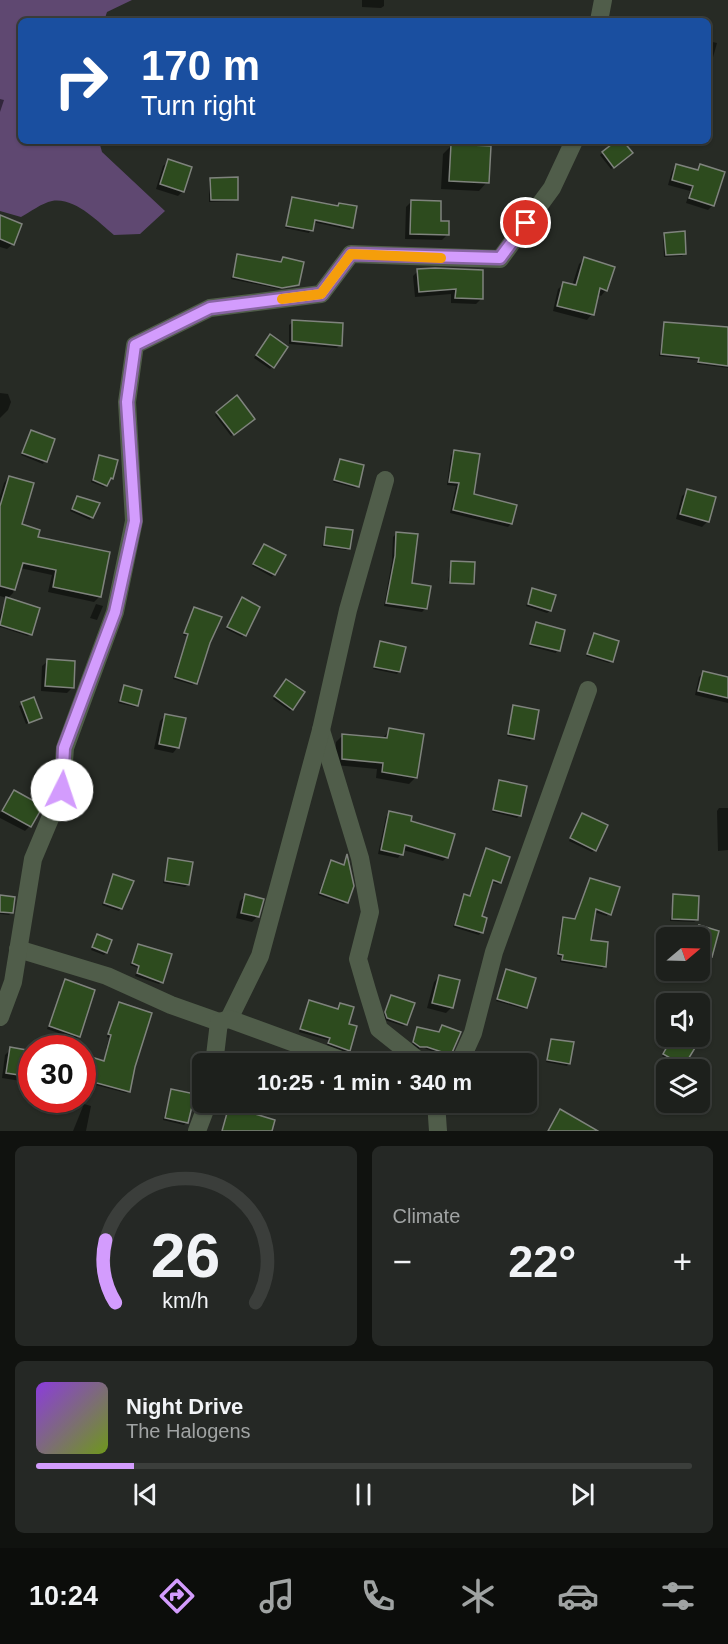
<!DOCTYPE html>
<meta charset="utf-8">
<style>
body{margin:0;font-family:Arial,sans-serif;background:#252825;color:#f1f3f6;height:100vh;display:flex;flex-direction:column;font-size:22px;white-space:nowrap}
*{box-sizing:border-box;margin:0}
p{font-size:20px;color:#a0a3a3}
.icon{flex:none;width:33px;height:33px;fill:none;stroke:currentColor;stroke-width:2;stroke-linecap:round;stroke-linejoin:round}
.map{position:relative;height:1131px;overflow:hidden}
.side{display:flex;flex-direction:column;gap:15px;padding:15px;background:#10120f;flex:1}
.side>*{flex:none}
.guide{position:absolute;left:18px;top:18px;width:693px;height:126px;border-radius:9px;box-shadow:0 2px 4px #0004,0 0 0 2px #3b3e3b;background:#1a4fa0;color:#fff;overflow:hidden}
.needle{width:39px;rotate:71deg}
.tools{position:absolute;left:656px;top:927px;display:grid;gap:12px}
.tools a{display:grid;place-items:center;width:54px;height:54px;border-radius:9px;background:#1d201c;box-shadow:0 2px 4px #0004,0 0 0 2px #3b3e3b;font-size:30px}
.speed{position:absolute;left:18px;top:1035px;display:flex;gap:12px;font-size:30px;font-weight:700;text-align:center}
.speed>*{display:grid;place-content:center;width:78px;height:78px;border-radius:50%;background:#1d201c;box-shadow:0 2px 4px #0004,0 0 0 2px #3b3e3b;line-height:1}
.speed .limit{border:9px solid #d22;background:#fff;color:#111}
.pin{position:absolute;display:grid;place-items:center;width:51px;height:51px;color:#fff;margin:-26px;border:3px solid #fff;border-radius:50%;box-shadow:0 2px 6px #0007}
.me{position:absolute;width:66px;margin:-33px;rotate:4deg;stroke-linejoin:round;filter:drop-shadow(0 0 4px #0008)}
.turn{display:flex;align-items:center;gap:21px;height:126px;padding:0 24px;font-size:27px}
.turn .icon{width:78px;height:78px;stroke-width:2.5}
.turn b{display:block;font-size:42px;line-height:51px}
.big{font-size:45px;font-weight:800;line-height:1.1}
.side .widget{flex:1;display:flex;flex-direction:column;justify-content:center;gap:9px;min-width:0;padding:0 21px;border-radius:9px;background:#252825}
.side .dial{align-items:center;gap:0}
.dial svg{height:156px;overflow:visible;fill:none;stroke:#3b3e3b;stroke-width:7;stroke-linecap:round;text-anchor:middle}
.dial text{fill:#f1f3f6;stroke:none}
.song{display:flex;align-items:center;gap:18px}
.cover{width:72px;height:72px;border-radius:9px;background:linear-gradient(135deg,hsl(270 70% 55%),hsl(80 70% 35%))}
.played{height:6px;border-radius:3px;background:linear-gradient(90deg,#d39cfd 15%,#3b3e3b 15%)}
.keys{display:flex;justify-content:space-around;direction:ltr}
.heat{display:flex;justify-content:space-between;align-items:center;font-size:33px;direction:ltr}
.side .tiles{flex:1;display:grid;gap:15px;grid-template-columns:1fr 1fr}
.widget:last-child{grid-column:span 2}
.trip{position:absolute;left:192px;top:1053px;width:345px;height:60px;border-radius:9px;background:#1d201c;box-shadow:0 2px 4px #0004,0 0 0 2px #3b3e3b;font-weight:800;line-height:60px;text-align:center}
.menu{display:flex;height:96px;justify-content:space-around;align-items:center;background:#0c0d0b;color:#a0a3a3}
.menu .icon{width:42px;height:42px}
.menu .active{color:#d39cfd}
.menu b{font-size:27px;color:#f1f3f6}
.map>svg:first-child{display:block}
</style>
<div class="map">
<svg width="728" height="1131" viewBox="0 0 728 1131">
<rect width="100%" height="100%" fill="#272b25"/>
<path fill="#5f4871" d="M0 0H132L107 12 104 21H21V141H99L102 152 165 211 140 234 114 235C98 222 75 197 52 201 42 203 30 212 21 217L0 211Z"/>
<g fill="#0007">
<path d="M362 0H384V6L381 8 362 7Z"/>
<path d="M708 41 717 43 708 75Z"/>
<path d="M0 99 4 100 0 112Z"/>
<path d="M619 141H621L628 156 611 169 600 155Z"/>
<path d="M451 146 487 182 479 191 441 189 443 154Z"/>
<path d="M169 161 183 191 178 196 156 189 163 166Z"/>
<path d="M676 166 695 171 701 166 713 205 708 210 686 203 690 191 668 185 672 171Z"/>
<path d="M211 179 236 199 234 201 209 202V182Z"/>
<path d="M292 198 336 207 339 204 352 227 350 230 313 222 309 233 285 228Z"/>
<path d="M411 202 439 223 447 235 442 240 405 239 406 207Z"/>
<path d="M0 217 13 244 7 249 0 247Z"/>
<path d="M665 234 685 253 682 256 664 257 663 236Z"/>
<path d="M238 255 280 264 283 259 298 285 279 289 231 279Z"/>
<path d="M584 259 606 290 601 296 597 294 592 314 587 320 553 311 558 289 564 284 572 286 579 264Z"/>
<path d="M418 271 481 299 476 304 451 303V294L415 297 413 276Z"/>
<path d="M293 322 340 345 337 348 289 344V325Z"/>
<path d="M665 324 728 328V368L697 364V360L659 356Z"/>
<path d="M267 339 272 367 270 369 254 358Z"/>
<path d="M0 393 8 394 11 402 8 410 0 418Z"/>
<path d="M217 413 251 421 231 436 215 415Z"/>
<path d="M32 432 53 440 43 464 21 455Z"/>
<path d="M455 451 472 495 511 524 508 527 450 513 456 486 447 485 451 455Z"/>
<path d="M99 457 112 478 104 487 91 482Z"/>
<path d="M340 460 357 486 355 488 333 482Z"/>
<path d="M9 477 20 525 36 538 109 553 99 597 94 602 48 592 52 575 20 568 13 593 7 599 30 634 28 636 0 627V615L7 598 0 596V496L4 483Z"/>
<path d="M688 491 708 521 702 527 676 519 682 496Z"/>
<path d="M77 498 98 504 90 520 70 511Z"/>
<path d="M327 528 349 548 346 550 322 547Z"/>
<path d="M397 533 411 584 426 608 422 612 384 606 392 561 393 537Z"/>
<path d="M264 545 274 574 272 577 252 566Z"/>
<path d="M452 562 472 582 448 581Z"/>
<path d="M533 590 550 611 547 613 526 606Z"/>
<path d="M240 601 244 635 242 637 226 629Z"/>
<path d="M96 604 103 606 97 620 90 618Z"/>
<path d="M195 608 209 642 193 685 173 679 187 636 183 635Z"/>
<path d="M536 624 563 631 556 653 529 646Z"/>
<path d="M594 635 612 661 609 663 586 656Z"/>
<path d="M380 643 399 672 397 674 373 669Z"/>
<path d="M48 661 73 687 67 693 41 691 42 666Z"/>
<path d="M704 672 728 677V703L695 695 699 677Z"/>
<path d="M284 683 292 709 290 711 273 699Z"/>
<path d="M124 687 137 705 135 707 118 703Z"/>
<path d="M33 699 40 717 26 724 19 706Z"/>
<path d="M514 706 533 738 530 741 507 736Z"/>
<path d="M166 715 178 747 173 753 154 749 160 721Z"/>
<path d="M390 730 416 777 409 784 376 778 377 769 335 765 336 742 343 735 382 739Z"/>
<path d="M500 782 519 816 517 818 492 812Z"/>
<path d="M14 792 30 826 25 831 0 818V813Z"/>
<path d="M719 808H728V850L718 851 717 811Z"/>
<path d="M390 813 409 822 447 857 443 861 403 850 398 858 378 854 386 817Z"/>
<path d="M582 815 595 850 592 852 569 841Z"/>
<path d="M486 850 500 882 498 884 491 882 480 917 481 932 479 935 453 927 462 898 469 897Z"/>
<path d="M346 857 347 902 344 904 318 895 329 864 332 862 343 866Z"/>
<path d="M169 860 188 885 185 887 163 883Z"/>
<path d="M114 876 121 908 119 911 102 905Z"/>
<path d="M590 879 619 888 607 916 594 912 589 942 604 966 602 969 560 962 561 957 557 956 561 921 564 919 574 921Z"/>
<path d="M0 896 11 913 9 915 0 914Z"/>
<path d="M246 896 257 917 252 922 236 918 240 901Z"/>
<path d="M674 896 697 920 694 922 670 921Z"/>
<path d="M694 926 718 932 708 959 699 956V938H689Z"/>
<path d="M97 936 106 953 104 955 91 950Z"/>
<path d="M138 945 162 982 159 984 135 976 138 968 130 965Z"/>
<path d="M507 970 526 1007 524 1009 496 1001Z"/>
<path d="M439 977 452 1007 446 1013 427 1008 434 982Z"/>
<path d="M65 981 78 1036 76 1039 47 1029Z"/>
<path d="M392 997 406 1024 403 1026 385 1020 384 1015Z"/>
<path d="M309 1002 337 1010 340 1005 347 1025 348 1050 346 1053 327 1046 328 1040 299 1032Z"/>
<path d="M119 1004 134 1059 106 1049 109 1038 107 1037Z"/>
<path d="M442 1027 449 1054 447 1057 424 1048 417 1049 412 1045 417 1028 438 1033Z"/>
<path d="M674 1036 696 1044 681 1068 662 1056Z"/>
<path d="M551 1040 569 1063 567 1066 546 1062Z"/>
<path d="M11 1049 32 1052V1077L27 1082 2 1078 5 1055Z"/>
<path d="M82 1060 135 1068 129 1091 126 1093 84 1082 83 1086Z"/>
<path d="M171 1090 187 1122 184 1125 163 1120Z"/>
<path d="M84 1104 91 1106 86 1131H73Z"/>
</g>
<g fill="#2d4b1e" stroke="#7f837d" stroke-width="1.5">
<path d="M616 141H623L633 153 614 168 602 152Z"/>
<path d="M451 144 491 146 489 183 449 181Z"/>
<path d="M168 159 192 167 184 192 160 184Z"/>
<path d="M676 164 698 170 700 164 725 172 714 206 689 198 693 186 672 180Z"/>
<path d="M238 177V200H211L210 178Z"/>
<path d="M292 197 338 206 339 203 357 206 353 228 315 220 313 231 286 226Z"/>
<path d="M411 200 441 201V221H449V235L410 234Z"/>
<path d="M0 215 22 224 14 245 0 239Z"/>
<path d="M685 231 686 254 666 255 664 233Z"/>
<path d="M237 254 281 262 283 257 304 262 299 285 282 288 233 277Z"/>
<path d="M584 257 615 267 607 291 600 288 594 315 557 306 563 282 576 285Z"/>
<path d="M435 268 483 270V299L455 298 456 289 419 292 417 269Z"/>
<path d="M292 320 343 323 342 346 292 341Z"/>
<path d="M664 322 728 327V366L698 362 699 358 661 354Z"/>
<path d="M270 334 288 347 274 368 256 355Z"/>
<path d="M237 395 255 419 234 435 216 412Z"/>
<path d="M31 430 55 439 47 462 22 453Z"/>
<path d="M454 450 480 454 474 494 517 505 512 524 453 510 459 483 449 482Z"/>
<path d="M99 455 118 460 113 479 111 478 107 486 93 480Z"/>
<path d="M340 459 364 465 359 487 334 480Z"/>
<path d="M9 476 34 483 22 524 40 530 38 537 110 552 101 597 53 587 56 570 23 563 15 590 0 586V506Z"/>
<path d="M687 489 716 497 709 522 680 514Z"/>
<path d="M77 496 100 503 93 518 72 509Z"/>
<path d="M326 527 353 530 350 549 324 545Z"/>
<path d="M396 532 418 534 412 583 431 586 427 609 386 603 395 556Z"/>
<path d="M264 544 286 555 275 575 253 564Z"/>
<path d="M451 561 475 562 474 584 450 583Z"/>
<path d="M532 588 556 595 551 611 528 604Z"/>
<path d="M6 597 40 608 32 635 0 625Z"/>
<path d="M242 597 260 607 246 636 227 627Z"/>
<path d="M194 607 222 617 210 643 197 684 175 677 188 634 184 633Z"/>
<path d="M536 622 565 630 560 651 530 644Z"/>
<path d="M594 633 619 641 613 662 587 654Z"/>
<path d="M380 641 406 647 400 672 374 667Z"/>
<path d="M47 659 75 661 74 688 45 686Z"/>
<path d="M703 671 728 677V698L698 691Z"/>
<path d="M286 679 305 692 293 710 274 696Z"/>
<path d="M124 685 142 690 138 706 120 701Z"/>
<path d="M34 697 42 718 29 723 21 702Z"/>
<path d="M513 705 539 710 534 739 508 734Z"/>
<path d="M165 714 186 718 179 748 159 744Z"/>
<path d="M389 728 424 734 417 778 382 772 383 763 342 759V734L387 738Z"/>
<path d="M499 780 527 786 521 816 493 810Z"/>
<path d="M14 790 43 806 31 827 2 811Z"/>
<path d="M389 811 412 816 411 821 455 834 448 858 405 845 403 855 381 850Z"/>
<path d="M582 813 608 825 596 851 570 838Z"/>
<path d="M486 848 510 857 501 883 493 880 482 916 487 918 483 933 455 925 464 894 470 896Z"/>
<path d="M347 854 354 886 348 903 320 893 331 860 344 865Z"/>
<path d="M168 858 193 862 189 885 165 881Z"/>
<path d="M113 874 134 881 122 909 104 903Z"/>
<path d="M590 878 620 887 611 915 596 909 591 940 608 942 606 967 562 960 563 955 558 954 563 917 575 919Z"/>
<path d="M245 894 264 899 259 917 241 913Z"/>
<path d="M673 894 699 896 698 920 672 919Z"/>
<path d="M0 895 15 897 13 913 0 912Z"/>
<path d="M699 925 719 931 712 957 699 953Z"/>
<path d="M97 934 112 940 107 953 92 947Z"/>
<path d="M138 944 172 954 163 983 137 973 139 966 132 963Z"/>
<path d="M506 969 536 978 527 1008 497 999Z"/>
<path d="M439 975 460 980 453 1008 432 1003Z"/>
<path d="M65 979 95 990 80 1037 49 1026Z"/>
<path d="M391 995 415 1003 407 1025 387 1018 385 1012Z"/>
<path d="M309 1000 338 1009 340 1003 354 1007 349 1024 357 1026 350 1051 328 1043 330 1038 300 1029Z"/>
<path d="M119 1002 152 1013 135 1067 130 1092 82 1079V1054L104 1061 111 1035 108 1034Z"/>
<path d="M442 1025 461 1032 451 1055 427 1047H420L413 1042 417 1027 439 1032Z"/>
<path d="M673 1036H686L698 1043 684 1066 663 1054Z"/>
<path d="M551 1039 574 1042 570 1064 547 1060Z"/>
<path d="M10 1047 32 1051V1077L6 1073Z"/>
<path d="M171 1089 195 1094 188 1123 165 1118Z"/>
<path d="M229 1106 275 1120 272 1131H222Z"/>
<path d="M560 1109 598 1131H548Z"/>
</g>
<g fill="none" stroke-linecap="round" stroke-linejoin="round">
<g stroke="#505d4a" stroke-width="18">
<path d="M599 21 603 0"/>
<path d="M321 730 360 858 370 912 358 959 367 990 379 1029 423 1064"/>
<path d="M18 949 107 976 171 1005 219 1022"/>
<path d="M0 1017 13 982 33 859 62 790 65 748 115 612 134 521 127 402 135 345 210 308 321 294 351 254 500 259 552 188 574 141"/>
<path d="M229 1019 260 956 321 730 348 610 385 480"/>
<path d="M214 1064 219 1022 229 1019 352 1064"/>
<path d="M459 1064 473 1033 494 952 588 690"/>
<path d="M436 1102 438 1131"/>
<path d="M197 1131 208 1102"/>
</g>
</g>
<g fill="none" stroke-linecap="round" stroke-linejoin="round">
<defs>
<path id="route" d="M62 790 64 748 115 612 135 521 127 402 135 345 210 308 321 294 351 254 500 258 526 223"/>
</defs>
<use href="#route" stroke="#8965a4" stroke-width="15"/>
<use href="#route" stroke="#d39cfd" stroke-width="10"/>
<path stroke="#f59e0b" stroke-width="10" d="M282 299 321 294 351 254 441 258"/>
</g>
</svg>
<div class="tools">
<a><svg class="needle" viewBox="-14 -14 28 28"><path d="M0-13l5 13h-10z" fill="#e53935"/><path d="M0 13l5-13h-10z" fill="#a0a3a3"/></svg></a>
<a><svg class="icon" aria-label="sound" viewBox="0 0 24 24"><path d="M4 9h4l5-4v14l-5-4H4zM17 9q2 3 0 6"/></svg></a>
<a><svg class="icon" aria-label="layers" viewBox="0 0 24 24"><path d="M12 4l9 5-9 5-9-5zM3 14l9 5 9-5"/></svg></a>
</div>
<div class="speed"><div class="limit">30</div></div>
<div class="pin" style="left:526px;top:223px;background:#d93025"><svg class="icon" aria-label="arrive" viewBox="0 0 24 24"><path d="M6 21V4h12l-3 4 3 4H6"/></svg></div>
<svg class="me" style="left:62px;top:790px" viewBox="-20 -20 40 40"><circle r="19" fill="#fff"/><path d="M0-13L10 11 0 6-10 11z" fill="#d39cfd"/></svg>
<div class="trip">10:25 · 1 min · 340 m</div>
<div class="guide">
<div class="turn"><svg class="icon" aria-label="right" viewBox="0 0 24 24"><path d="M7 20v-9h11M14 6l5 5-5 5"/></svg><div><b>170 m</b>Turn right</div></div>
</div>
</div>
<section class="side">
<div class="tiles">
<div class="widget dial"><svg viewBox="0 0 100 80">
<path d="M14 69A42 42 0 1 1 86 69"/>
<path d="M14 69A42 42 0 0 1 9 37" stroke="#d39cfd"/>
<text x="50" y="56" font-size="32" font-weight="700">26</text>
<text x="50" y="72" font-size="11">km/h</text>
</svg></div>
<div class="widget"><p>Climate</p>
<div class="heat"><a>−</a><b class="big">22°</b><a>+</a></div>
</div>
<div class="widget">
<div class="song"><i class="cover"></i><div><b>Night Drive</b><p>The Halogens</p></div></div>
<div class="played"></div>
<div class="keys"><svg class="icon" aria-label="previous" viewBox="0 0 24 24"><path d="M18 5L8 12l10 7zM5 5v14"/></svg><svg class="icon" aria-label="pause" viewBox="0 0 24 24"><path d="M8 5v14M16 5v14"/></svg><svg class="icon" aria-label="next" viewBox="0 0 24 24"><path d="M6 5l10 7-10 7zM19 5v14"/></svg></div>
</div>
</div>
</section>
<nav class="menu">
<b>10:24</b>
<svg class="icon active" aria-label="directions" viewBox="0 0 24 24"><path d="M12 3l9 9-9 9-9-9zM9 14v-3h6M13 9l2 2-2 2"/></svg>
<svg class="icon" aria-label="music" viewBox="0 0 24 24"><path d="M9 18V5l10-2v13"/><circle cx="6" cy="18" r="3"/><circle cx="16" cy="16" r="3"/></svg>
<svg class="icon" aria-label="phone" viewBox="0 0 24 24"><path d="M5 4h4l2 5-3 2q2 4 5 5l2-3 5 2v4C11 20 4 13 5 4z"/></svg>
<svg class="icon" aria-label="climate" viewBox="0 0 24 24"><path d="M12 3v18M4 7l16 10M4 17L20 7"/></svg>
<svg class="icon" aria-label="car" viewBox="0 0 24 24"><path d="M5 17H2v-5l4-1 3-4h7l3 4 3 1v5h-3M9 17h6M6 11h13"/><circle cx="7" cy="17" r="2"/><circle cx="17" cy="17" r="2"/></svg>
<svg class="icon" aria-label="filters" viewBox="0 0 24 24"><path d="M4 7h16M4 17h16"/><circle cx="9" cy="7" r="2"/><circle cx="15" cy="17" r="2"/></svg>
</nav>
